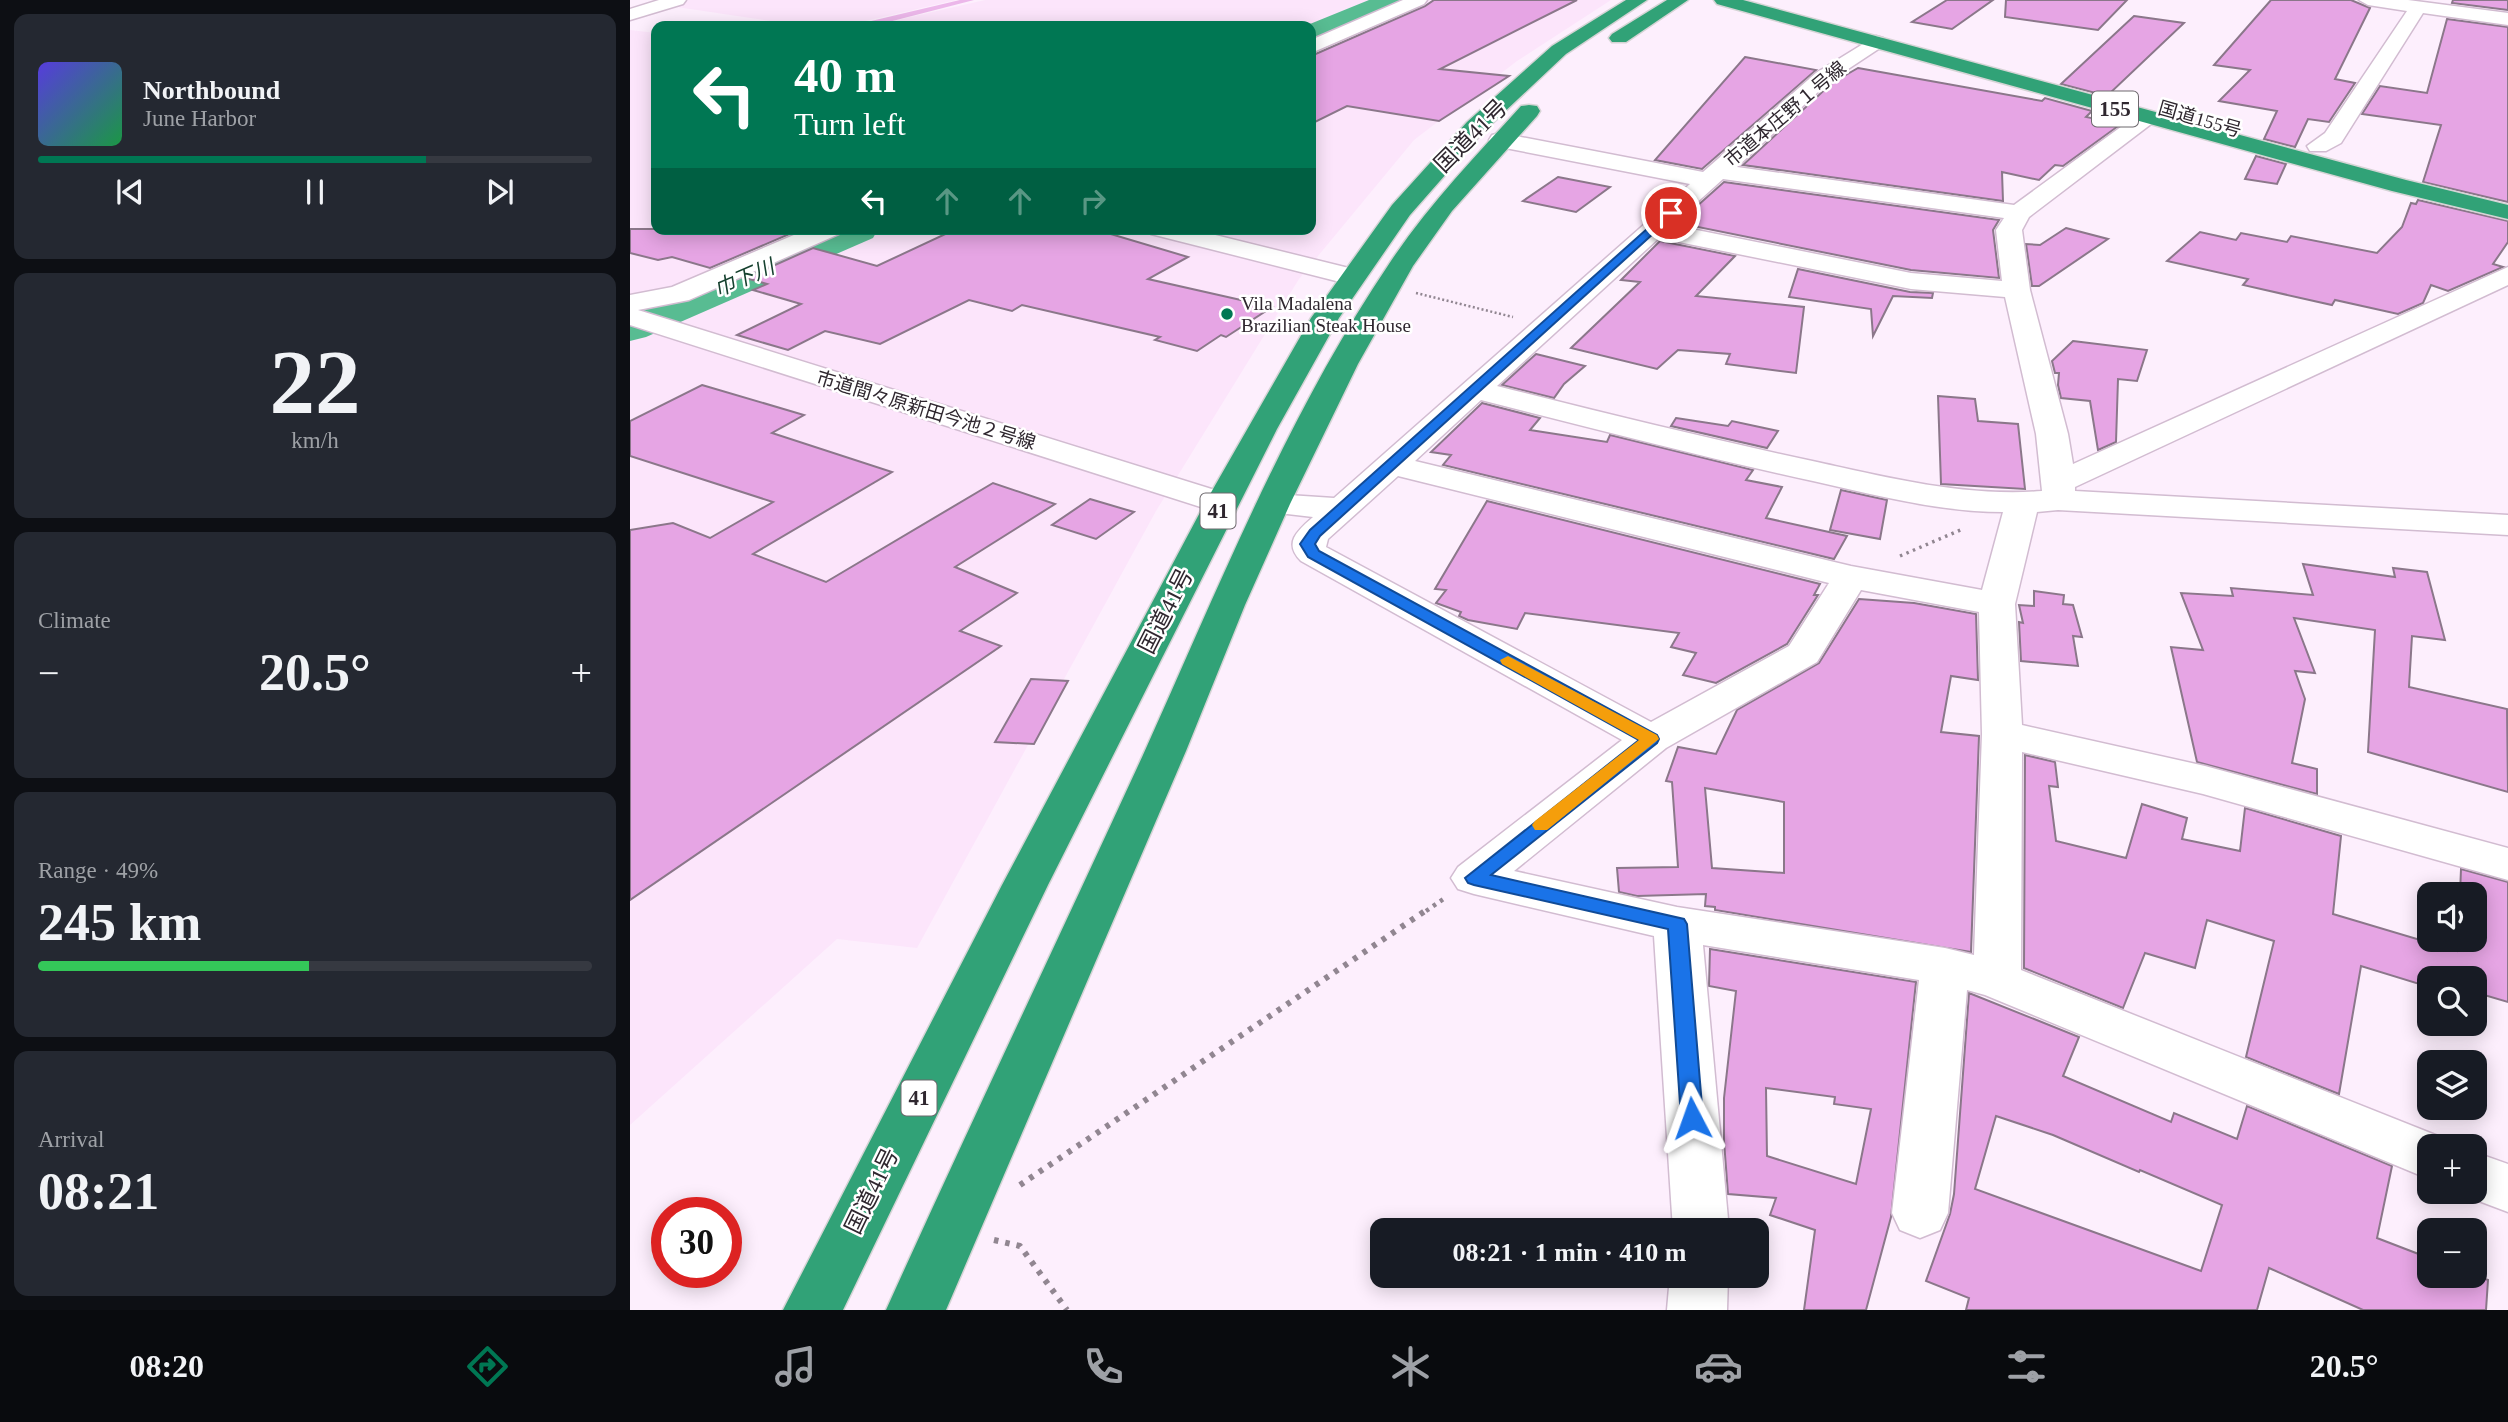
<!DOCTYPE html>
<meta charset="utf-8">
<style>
body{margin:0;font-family:"Times New Roman","Noto Sans JP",serif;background:#242831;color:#f1f3f6;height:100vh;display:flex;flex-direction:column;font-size:26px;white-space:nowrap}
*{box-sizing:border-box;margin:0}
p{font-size:23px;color:#9ea1a6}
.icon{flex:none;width:38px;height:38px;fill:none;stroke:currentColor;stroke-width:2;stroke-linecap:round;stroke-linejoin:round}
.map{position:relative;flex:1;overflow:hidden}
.sheet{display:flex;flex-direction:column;gap:14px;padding:14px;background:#0d0f14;width:630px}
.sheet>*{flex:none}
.hud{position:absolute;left:21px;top:21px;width:665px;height:214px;border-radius:14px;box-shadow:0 4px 18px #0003;background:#007753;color:#fff;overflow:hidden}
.buttons{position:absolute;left:1787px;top:882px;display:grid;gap:14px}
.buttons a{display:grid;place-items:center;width:70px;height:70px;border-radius:14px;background:#171b24;box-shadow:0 4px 18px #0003;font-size:35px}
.speed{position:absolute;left:21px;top:1197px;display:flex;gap:14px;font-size:35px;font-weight:700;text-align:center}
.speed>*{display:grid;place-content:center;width:91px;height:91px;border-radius:50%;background:#171b24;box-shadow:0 4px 18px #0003;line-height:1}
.speed .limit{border:10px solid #d22;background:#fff;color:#111}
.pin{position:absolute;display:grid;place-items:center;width:60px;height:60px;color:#fff;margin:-30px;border:4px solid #fff;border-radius:50%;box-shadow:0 2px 7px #0007}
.me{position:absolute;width:77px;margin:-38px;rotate:356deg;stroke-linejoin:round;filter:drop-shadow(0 0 5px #0008)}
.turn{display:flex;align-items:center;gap:24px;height:147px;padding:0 28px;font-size:32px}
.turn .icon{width:91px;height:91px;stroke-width:2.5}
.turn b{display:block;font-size:49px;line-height:60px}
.lanes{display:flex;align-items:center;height:66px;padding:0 28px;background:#0003;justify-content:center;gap:35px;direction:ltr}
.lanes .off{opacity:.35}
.big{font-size:52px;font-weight:700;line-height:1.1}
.sheet .card{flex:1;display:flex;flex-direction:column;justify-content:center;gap:10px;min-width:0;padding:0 24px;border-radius:14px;background:#242831}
.sheet .dial{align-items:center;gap:0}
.dial b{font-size:91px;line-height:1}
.song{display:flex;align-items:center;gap:21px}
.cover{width:84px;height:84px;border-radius:10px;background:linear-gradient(135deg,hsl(250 70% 55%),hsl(140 70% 35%))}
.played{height:7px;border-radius:4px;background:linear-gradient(90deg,#007753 70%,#363941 70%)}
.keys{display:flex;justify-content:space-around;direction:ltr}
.heat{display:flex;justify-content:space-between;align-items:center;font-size:38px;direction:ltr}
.charge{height:10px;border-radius:5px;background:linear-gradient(90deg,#34c759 49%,#363941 0)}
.trip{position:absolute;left:740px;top:1218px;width:399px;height:70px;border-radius:14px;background:#171b24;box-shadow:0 4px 18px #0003;font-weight:700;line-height:70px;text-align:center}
.tabs{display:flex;height:112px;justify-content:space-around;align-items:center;background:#090b0e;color:#9ea1a6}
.tabs .icon{width:49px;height:49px}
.tabs .current{color:#007753}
.tabs b{font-size:32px;color:#f1f3f6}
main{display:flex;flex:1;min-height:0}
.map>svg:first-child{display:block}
</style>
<main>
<section class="sheet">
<div class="card">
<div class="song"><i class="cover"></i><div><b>Northbound</b><p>June Harbor</p></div></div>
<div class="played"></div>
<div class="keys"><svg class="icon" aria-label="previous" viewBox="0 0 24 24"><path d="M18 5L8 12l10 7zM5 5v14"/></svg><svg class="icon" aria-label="pause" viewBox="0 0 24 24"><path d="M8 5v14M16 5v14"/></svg><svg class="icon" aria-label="next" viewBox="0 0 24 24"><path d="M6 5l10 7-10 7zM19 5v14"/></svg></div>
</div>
<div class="card dial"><b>22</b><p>km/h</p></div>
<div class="card"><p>Climate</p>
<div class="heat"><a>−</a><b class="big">20.5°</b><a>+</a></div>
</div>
<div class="card"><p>Range · 49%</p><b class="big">245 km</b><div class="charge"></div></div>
<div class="card"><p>Arrival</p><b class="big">08:21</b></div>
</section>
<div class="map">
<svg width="1878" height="1310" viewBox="0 0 1878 1310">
<rect width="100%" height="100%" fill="#fdeffd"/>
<g fill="#fce5fb">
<path d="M59 0H326L214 26H174L40 6Z"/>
<path d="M355 0H981L887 61 784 140 669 279 526 511 287 948 207 939 0 1125V30L26 33V229H681V26H241Z"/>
</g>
<path fill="#ecb7ea" d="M330 0H344L243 26H220Z"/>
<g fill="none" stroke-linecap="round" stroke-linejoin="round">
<path stroke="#4c8f74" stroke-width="7" d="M0 311 61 301"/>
<g fill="#58bc92" fill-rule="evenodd">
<path d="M739 0H779L774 6 681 44V26H675Z"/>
<path d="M192 229H248L243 238 16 337 0 341V310Z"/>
</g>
</g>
<g fill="#e6a5e4" stroke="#8b778a" stroke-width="2" fill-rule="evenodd">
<path d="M804 0H947L810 69 879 76 809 121 717 106 681 124V56L795 6Z"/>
<path d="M1317 0H1363L1322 29 1282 22Z"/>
<path d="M1376 0H1497L1468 30 1375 17Z"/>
<path d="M1641 0H1721L1740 8 1705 79 1725 83 1699 122 1678 119 1665 147 1634 139 1647 111 1589 101 1620 70 1584 65Z"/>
<path d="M1823 0H1878V10L1822 3Z"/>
<path d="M1504 16 1554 23 1477 96 1431 84Z"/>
<path d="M1817 19 1878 27V202L1793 182 1811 125 1732 114 1750 86 1797 93Z"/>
<path d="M1115 57 1186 70 1072 169 1025 160Z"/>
<path d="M1228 68 1412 101 1415 98 1462 111 1456 117 1491 124 1433 166 1425 165 1409 180 1372 172 1373 201 1113 165 1202 83Z"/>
<path d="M1626 156 1656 164 1647 184 1615 179Z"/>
<path d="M928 177 980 187 946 212 893 201Z"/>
<path d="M1094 182 1369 220 1363 230 1369 278 1281 270 1048 223Z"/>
<path d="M1788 200 1878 221V242L1863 264 1873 267 1818 291 1801 285 1793 303 1768 314 1705 300 1702 305 1613 285 1618 279 1537 261 1570 232 1606 240 1611 233 1657 242 1661 236 1747 253 1772 227 1781 203 1786 204Z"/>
<path d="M1436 228 1478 239 1409 286H1402L1396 244 1410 245Z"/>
<path d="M0 229H171L80 268 42 257 28 260 0 253Z"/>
<path d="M326 229H464L558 257 518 279 642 307 596 337 591 335 567 351 525 340 530 337 392 305 382 311 339 300 250 344 195 331 158 350 107 335 171 304 123 290 137 284 116 278 183 248 247 266Z"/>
<path d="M1030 241 1105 256 1066 296 1174 307 1166 373 1096 364 1100 354 1048 350 1027 369 941 348 1010 282 991 280Z"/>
<path d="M1168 269 1280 292 1303 293 1302 298 1263 296 1243 336 1241 309 1159 297Z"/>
<path d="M1443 341 1517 350 1507 381 1488 379 1486 442 1468 450 1460 401 1431 398 1428 385 1429 373H1425L1422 361Z"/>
<path d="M906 354 955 366 934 384 924 398 872 385Z"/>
<path d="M72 385 174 415 142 433 262 472 123 554 196 582 363 483 425 504 325 567 387 593 330 631 371 646 0 900V530L43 523 80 538 143 502 0 456V421Z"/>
<path d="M1308 396 1345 399 1348 421 1388 424 1395 489 1311 484Z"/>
<path d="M852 403 910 418 900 430 977 442 980 435 1123 470 1116 480 1152 487 1136 518 1217 536 1204 559 813 465 821 455 801 452Z"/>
<path d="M1046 418 1098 426 1102 421 1148 431 1137 448 1041 426Z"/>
<path d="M1211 490 1257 500 1250 539 1200 530Z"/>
<path d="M460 499 504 512 466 539 422 525Z"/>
<path d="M857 501 1190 584 1184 595H1188L1157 644 1086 683 1053 675 1066 653 1041 647 1049 633 895 613 887 629 838 620 829 616 831 612 806 603 816 590 805 589Z"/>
<path d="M1673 564 1765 577 1763 568 1797 572 1815 640 1782 636 1779 687 1877 709 1878 792 1738 752 1745 630 1664 618 1685 673 1665 671 1675 699 1662 763 1687 769V794L1567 762 1541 647 1573 650 1551 593 1603 596 1601 588 1683 595Z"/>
<path d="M1404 591 1434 595 1433 604 1443 605 1452 637 1443 636 1448 666 1391 661 1389 622 1393 623 1389 605 1404 606Z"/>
<path d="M1229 599 1284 603 1346 614 1348 680 1321 676 1311 732 1349 736 1341 952 1085 910V907L1075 906 1076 894 1007 896 989 892 987 868 1048 867 1042 782 1036 781 1048 747 1086 754 1107 710 1189 663ZM1075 788 1154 802V873L1082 868Z"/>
<path d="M401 679 438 681 404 744 365 742Z"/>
<path d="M1395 755 1425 762 1428 787 1419 786 1426 841 1496 858 1512 804 1557 818 1552 839 1610 851 1615 808 1711 836 1703 914 1827 951 1828 940H1844V894H1830L1831 869 1878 882V1002L1844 992V978H1799V987L1731 966 1709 1094 1616 1057 1644 941 1577 920 1565 968 1515 953 1493 1008 1394 968Z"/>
<path d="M1080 949 1286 982 1261 1217 1236 1310H1174L1185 1230 1140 1215 1146 1198 1098 1194 1094 1141V1098L1106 991 1079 986ZM1136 1088 1205 1097 1204 1104 1241 1109 1226 1184 1137 1156Z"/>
<path d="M1339 993 1449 1037 1433 1076 1541 1122 1544 1113 1607 1139 1617 1106 1762 1166 1747 1238 1799 1258V1276L1844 1275 1858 1280 1856 1310H1733L1639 1268 1627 1310H1336L1339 1298 1296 1281 1320 1214 1324 1194ZM1366 1116 1423 1135 1509 1172 1510 1170 1592 1205 1571 1271 1345 1189Z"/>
</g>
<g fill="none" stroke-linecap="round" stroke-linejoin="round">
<defs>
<g id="minor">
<path d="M29 0H56L53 4 0 20V9Z"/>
<path d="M773 0H797L794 4 681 53V40Z"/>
<path d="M1729 0H1778L1878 13V25L1793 13 1711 143 1696 151H1680L1677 146 1695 133 1777 11 1738 5Z"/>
<path d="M1246 36 1253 38 1256 42 1253 46 1200 81 1107 167 1384 205 1510 113H1526L1529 118 1399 217 1392 230 1400 290 1438 434 1443 464 1878 267V285L1445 487V491L1878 515V535L1428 510 1407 512 1385 604 1392 725 1575 766 1878 848V880L1573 794 1392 752 1391 970 1818 1140 1821 1146H1799V1179L1355 995 1337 990 1318 1213 1310 1230 1290 1238 1270 1230 1262 1213 1289 980 1073 945 1099 1230H1043L1024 936 844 894 828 889 821 878 828 867 992 740 671 561C653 543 667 531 683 517L631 511 626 504 631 497 643 494 704 498 1060 184 870 147 862 145 859 140 862 135 870 133 1073 172 1186 73ZM1093 179 1374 218 1366 230 1372 281 1281 273 1042 225ZM1029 238 1281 289 1375 297 1406 434 1412 491C1336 497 1260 478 1187 462 1079 439 973 413 867 386ZM851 400C962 428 1072 457 1183 481 1245 495 1309 512 1373 512L1352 590 1221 566 785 461ZM768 476 1199 583 1159 646 1021 722 696 547 698 539ZM1231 590 1349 612 1352 734 1344 955 1315 948 1047 907 884 871 1036 748 1187 662Z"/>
<path d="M178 229H212L209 234 59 300 8 310 604 496 609 503 604 510 592 513 580 510 0 325V295L42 287Z"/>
<path d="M518 229H561L731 271 735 277 731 283 722 285 521 234Z"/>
<path d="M1844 1152 1878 1164V1212L1825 1192H1844Z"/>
<path d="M1040 1276H1098L1097 1310H1037Z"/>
</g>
<g id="highway">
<path d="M996 0H1017L936 54 853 132 780 215 709 318 647 429 418 885 213 1310H153L372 885 575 503 681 318 762 205 837 122 922 46Z"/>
<path d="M1037 0H1058L996 42H982L979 38 982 34Z"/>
<path d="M1084 0H1113L1776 180 1878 205V219L1762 191 1087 4Z"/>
<path d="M899 105 907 106 910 111 907 116 822 211 783 266 728 364 660 504 615 605 556 751 316 1310H256C340 1124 428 940 513 755 588 589 657 415 759 264 797 206 845 157 891 106Z"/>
</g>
</defs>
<use href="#minor" stroke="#d2bcd1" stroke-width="3"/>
<use href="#highway" stroke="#d5d4d5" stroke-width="3"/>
<path stroke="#918691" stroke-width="2.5" stroke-dasharray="2 2.5" stroke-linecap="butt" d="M786 293 883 317"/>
<path stroke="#918691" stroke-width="3.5" stroke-dasharray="2.5 4.5" stroke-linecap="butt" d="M1270 556 1333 529"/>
<path stroke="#918691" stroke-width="4.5" stroke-dasharray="3.5 5" stroke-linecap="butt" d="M796 911 815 898"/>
<g stroke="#918691" stroke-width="6" stroke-dasharray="4.5 7" stroke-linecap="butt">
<path d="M390 1185 798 909"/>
<path d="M364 1240 390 1246 437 1310"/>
</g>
<use href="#minor" fill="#fff" fill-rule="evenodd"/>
<use href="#highway" fill="#31a277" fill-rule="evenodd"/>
</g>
<path fill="#1a73e8" stroke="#114b97" stroke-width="2" d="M1037 211 1046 213 690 536 685 544 689 551 1027 735 1029 739 1027 743 861 875 1054 919 1057 924 1073 1118 1070 1124 1062 1127 1054 1124 1051 1118 1038 929 844 885 838 883 835 878 1009 740 678 557 670 544 680 530Z"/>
<path fill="#f59e0b" d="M878 656 1027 735 1029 739 917 830H905L902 825 905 821 1009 740 872 664 870 660Z"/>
<circle fill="#007753" stroke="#fff" stroke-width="2.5" cx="597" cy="314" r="7"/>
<g text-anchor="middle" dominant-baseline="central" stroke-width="5" stroke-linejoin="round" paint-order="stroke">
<g font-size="19" fill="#2f272f" stroke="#fff">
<text transform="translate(1155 114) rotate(-40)">市道本庄野１号線</text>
<text transform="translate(1570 119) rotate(16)">国道155号</text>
<text transform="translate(296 410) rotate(17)">市道間々原新田今池２号線</text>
</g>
<g font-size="19" fill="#2f272f" stroke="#fff" text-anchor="start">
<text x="611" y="303">Vila Madalena<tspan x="611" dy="22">Brazilian Steak House</tspan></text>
</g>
<g fill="#fff" stroke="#6d686d" stroke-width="2">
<rect x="1462" y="91.5" width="46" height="35" rx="5"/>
<rect x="570.5" y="493.5" width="35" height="35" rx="5"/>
<rect x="271.5" y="1080.5" width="35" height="35" rx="5"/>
</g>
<g font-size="21" font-weight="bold" fill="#2f272f">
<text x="1485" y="109">155</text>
<text x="588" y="511">41</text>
<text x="289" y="1098">41</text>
</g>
<g font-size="21" font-style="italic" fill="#16412f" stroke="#fff">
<text transform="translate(114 278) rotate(-23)">巾下川</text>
</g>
<g font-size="23" fill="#2f272f" stroke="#fff">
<text transform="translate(841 136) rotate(-45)">国道41号</text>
<text transform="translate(536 611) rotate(-63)">国道41号</text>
<text transform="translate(242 1191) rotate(-64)">国道41号</text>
</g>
</g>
</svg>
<div class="buttons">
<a><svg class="icon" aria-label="sound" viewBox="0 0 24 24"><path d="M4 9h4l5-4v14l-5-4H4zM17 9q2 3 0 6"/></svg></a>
<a><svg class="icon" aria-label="search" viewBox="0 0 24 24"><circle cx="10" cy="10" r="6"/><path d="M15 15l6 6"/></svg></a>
<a><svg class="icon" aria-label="layers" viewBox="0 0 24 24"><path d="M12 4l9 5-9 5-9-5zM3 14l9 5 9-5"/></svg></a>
<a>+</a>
<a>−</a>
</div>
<div class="speed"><div class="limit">30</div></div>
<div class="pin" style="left:1041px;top:213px;background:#d93025"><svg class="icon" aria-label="arrive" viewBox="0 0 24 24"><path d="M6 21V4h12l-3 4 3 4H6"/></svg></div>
<svg class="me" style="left:1062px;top:1118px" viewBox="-20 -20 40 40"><path d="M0-17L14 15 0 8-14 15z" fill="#1a73e8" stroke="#fff" stroke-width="4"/></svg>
<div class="trip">08:21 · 1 min · 410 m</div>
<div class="hud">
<div class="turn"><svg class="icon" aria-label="left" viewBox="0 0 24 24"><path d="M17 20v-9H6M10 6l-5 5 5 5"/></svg><div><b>40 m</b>Turn left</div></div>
<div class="lanes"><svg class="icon" aria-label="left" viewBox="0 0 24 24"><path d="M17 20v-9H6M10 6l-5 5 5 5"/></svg><svg class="icon off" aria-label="ahead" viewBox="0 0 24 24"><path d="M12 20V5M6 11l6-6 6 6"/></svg><svg class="icon off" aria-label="ahead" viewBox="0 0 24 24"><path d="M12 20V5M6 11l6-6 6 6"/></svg><svg class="icon off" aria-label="right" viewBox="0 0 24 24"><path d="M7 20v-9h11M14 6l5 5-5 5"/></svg></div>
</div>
</div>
</main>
<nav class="tabs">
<b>08:20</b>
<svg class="icon current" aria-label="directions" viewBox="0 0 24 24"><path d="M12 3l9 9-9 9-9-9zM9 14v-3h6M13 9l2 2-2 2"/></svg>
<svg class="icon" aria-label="music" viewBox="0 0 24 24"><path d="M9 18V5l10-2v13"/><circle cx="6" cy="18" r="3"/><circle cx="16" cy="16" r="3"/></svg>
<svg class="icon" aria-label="phone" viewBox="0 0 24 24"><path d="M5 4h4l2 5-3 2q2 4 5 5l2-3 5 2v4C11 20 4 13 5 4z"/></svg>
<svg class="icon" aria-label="climate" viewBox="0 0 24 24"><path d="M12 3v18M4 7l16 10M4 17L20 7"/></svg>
<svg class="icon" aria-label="car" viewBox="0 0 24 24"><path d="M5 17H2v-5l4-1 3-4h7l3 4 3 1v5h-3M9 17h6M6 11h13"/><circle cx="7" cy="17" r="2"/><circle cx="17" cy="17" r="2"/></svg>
<svg class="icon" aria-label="filters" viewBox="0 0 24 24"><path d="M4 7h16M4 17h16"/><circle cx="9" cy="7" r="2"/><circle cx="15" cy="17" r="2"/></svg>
<b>20.5°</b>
</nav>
